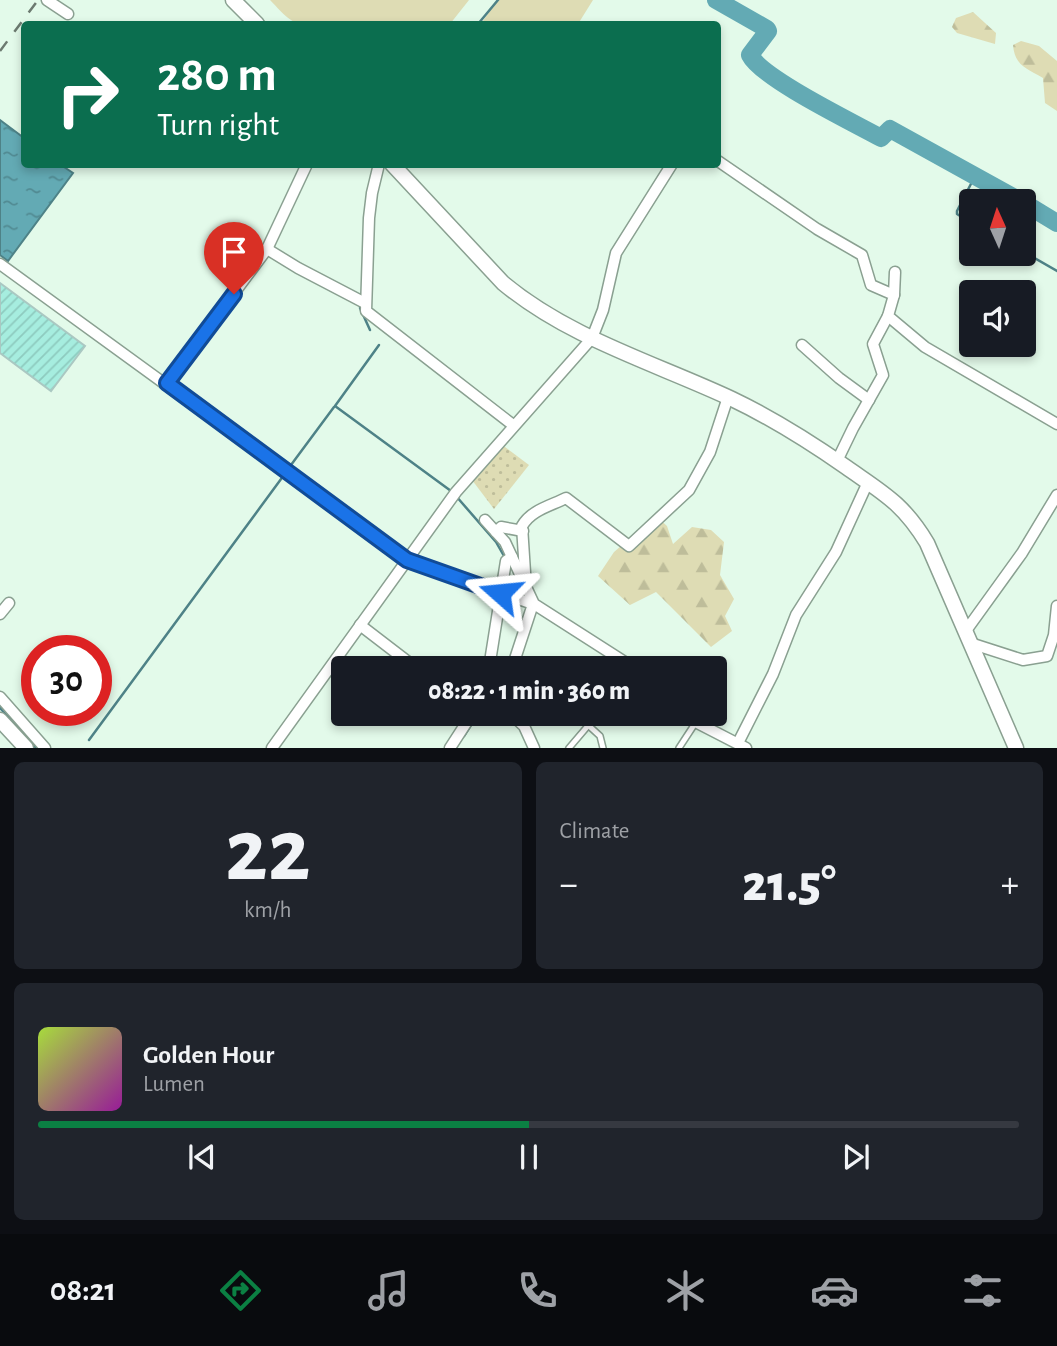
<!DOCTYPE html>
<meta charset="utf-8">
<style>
body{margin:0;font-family:"Alegreya Sans",sans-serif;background:#20242c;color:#f1f3f6;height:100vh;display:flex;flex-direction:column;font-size:26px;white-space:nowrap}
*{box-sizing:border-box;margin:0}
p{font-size:23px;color:#9ea1a6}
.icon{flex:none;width:38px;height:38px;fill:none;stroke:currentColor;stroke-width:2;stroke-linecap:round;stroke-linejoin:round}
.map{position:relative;height:748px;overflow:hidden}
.side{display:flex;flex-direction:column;gap:14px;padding:14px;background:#0d0f14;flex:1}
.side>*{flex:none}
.top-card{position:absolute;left:21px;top:21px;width:700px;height:147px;border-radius:7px;box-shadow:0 4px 10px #0003;background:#0b6e4f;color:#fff;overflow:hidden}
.needle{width:46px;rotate:357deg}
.controls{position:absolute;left:959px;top:189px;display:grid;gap:14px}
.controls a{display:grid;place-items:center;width:77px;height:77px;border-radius:7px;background:#171b24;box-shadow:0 4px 10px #0003;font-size:35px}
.speed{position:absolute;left:21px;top:635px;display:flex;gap:14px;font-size:35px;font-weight:700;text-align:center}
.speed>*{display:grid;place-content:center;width:91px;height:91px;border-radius:50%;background:#171b24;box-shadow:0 4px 10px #0003;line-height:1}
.speed .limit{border:10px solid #d22;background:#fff;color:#111}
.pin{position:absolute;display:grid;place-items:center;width:60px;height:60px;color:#fff;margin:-72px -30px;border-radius:50% 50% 50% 0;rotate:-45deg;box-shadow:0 0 7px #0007}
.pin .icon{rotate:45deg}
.me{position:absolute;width:77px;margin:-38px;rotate:288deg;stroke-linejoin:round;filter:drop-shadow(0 0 5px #0008)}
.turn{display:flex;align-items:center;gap:24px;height:147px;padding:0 21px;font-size:32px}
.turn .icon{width:91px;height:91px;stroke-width:2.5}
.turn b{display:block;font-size:49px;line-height:60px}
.big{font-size:52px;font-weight:800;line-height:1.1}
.side .card{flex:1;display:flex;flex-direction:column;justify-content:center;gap:10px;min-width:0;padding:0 24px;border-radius:10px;background:#20242c}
.side .dial{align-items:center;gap:0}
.dial b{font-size:91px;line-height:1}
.song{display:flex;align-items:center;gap:21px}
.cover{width:84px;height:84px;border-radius:10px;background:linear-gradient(135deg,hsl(80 70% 55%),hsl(300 70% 35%))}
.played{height:7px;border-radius:4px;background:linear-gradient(90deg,#0b8043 50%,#363941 50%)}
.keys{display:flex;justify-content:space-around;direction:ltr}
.heat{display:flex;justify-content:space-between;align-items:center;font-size:38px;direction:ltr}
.side .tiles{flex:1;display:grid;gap:14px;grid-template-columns:1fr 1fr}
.card:last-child{grid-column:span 2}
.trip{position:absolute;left:331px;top:656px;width:396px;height:70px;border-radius:7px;background:#171b24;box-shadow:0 4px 10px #0003;font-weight:800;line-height:70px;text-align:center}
.dock{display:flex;height:112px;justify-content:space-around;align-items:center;background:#090b0e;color:#9ea1a6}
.dock .icon{width:49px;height:49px}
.dock .current{color:#0b8043}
.dock b{font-size:32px;color:#f1f3f6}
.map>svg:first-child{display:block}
</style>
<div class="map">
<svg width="1057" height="748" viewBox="0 0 1057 748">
<defs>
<pattern id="forest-firs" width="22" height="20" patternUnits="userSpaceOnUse" patternTransform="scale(1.75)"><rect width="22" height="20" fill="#dedcb4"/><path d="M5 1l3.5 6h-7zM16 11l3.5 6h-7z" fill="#bebd9a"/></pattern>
<pattern id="park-dots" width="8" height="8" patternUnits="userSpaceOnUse" patternTransform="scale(1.75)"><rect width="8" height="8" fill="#dedcb4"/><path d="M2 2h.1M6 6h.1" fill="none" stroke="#bebd9a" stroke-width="1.8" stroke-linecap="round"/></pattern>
<pattern id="water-ripples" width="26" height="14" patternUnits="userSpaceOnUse" patternTransform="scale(1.75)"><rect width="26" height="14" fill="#63aab4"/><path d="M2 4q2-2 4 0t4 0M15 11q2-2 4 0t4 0" fill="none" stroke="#518a92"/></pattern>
<pattern id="building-hatch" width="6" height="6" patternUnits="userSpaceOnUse" patternTransform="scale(1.75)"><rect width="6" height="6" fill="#a6eddf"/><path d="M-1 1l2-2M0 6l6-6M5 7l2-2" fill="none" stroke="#8ecbbf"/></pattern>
</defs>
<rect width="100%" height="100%" fill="#e3faea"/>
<g fill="#dedcb4">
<path d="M270 0H469L450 24H314L311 23C294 29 282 12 270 0Z"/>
<path d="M497 0H593L578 24H481Z"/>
</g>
<g fill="url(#forest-firs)">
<path d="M973 12 996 33 995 44 957 33 952 27 956 18Z"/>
<path d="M1021 41 1039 46 1057 61V111L1045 103 1043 78C1026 68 1015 66 1013 45Z"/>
<path d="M656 516 667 526 673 544 692 527 711 530 724 542 720 575 734 599 725 616 732 631 711 647 656 592 630 605 598 576 614 552Z"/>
</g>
<path fill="url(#park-dots)" d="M501 444 529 465 494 509 472 480Z"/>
<path fill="url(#water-ripples)" stroke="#4e8287" stroke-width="2" d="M0 120 24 138V164L61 165 73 173 8 261 0 255Z"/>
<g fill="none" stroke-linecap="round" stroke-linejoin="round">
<g stroke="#4e8287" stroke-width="2.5">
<path d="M478 24 498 0"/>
<path d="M971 223 957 214V211L975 176"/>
<path d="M1024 252 1057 271"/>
<path d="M360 308 370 330"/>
<path d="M379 345 335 406 451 491"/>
<path d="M288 469 334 407"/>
<path d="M456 496 496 542 504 556"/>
<path d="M0 708 36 748"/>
<path d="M464 736 478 714"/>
<path d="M89 740 284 475"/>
</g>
<g stroke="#63aab4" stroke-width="18">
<path d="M716 0 767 29 768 31 750 55C761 78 854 123 881 138L890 129 1020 201"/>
<path d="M1024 203 1057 223"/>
</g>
</g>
<path fill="url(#building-hatch)" stroke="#aac8c2" stroke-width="2" d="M0 283 85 346 51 391 0 353Z"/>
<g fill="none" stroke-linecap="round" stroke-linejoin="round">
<defs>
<g id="lane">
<path d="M588 725 600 736 603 748"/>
<path d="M569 748 598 714"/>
<path d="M679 748 696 722"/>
</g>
<g id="street">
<path d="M47 0 68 14"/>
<path d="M718 161 817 229 862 255 871 285 894 295 888 316 925 347 1057 424"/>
<path d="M379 164 372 193 369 218 366 311 513 425"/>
<path d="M267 249 307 164"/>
<path d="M0 264 407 560 533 604 512 668"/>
<path d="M894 295 895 272"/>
<path d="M802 345 839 378 869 400"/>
<path d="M167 383 267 249 298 268 365 303"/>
<path d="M837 461 853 428 883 375 873 344 888 316"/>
<path d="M485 520 505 542 534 604 634 668"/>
<path d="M496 532 501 527 523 531"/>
<path d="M526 588 522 526C531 510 550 506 566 498L629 546 689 490 710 452 728 397"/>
<path d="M0 614 9 603"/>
<path d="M360 625 416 668"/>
<path d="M965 632 1022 553 1057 495"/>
<path d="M970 643 1023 660 1047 656 1054 635 1057 606"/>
<path d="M489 668 506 561 512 557"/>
<path d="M0 697 45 748"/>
<path d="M511 714 524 726 534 748"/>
<path d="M680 714 746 748"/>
<path d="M738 743 773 674 796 615 836 552 868 482"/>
<path d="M272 748 456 492 592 338 603 310 616 253 672 164"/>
<path d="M450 748 472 714"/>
</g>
<g id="secondary">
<path d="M233 0 257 24"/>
<path d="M392 164 503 283C569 338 655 363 732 399 772 418 810 442 846 467 883 493 903 503 927 543L1016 748"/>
<path d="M0 720 26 748"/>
</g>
</defs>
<use href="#lane" stroke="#8aa091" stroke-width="8"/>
<use href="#street" stroke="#8aa091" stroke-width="13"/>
<use href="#secondary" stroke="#8aa091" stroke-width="17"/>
<use href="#lane" stroke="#fff" stroke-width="5"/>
<use href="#street" stroke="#fff" stroke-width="10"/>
<use href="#secondary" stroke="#fff" stroke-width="14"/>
<path stroke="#6c7a70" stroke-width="2.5" stroke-dasharray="12 12" stroke-linecap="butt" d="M0 51 38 0"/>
</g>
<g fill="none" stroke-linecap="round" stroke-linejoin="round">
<defs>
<path id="route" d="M234 294 167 383 407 560 500 593"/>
</defs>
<use href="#route" stroke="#114b97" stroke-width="18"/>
<use href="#route" stroke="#1a73e8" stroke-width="12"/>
</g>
</svg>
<div class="controls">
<a><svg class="needle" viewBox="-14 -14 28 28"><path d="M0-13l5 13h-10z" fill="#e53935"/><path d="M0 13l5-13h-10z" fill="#9ea1a6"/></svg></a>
<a><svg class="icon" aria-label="sound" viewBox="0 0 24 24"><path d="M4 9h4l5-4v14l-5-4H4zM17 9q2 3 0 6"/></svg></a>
</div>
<div class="speed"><div class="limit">30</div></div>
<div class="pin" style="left:234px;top:294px;background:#d93025"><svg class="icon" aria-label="arrive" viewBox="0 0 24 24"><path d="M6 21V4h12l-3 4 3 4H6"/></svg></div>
<svg class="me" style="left:500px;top:593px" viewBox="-20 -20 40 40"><path d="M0-17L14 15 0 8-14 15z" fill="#1a73e8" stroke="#fff" stroke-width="4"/></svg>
<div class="trip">08:22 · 1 min · 360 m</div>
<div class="top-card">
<div class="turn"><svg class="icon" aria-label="right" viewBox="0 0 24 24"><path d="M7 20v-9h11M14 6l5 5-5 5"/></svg><div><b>280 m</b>Turn right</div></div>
</div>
</div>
<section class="side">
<div class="tiles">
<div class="card dial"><b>22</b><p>km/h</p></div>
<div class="card"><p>Climate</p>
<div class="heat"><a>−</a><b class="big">21.5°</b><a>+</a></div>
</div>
<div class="card">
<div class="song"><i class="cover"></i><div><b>Golden Hour</b><p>Lumen</p></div></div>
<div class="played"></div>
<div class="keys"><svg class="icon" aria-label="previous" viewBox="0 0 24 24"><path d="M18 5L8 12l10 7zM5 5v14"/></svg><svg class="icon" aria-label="pause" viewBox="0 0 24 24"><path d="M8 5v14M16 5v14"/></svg><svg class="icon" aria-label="next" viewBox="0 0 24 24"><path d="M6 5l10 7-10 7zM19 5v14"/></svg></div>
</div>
</div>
</section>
<nav class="dock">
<b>08:21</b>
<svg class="icon current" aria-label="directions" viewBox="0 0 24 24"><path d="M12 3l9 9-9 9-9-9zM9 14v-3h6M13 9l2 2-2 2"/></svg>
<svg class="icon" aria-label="music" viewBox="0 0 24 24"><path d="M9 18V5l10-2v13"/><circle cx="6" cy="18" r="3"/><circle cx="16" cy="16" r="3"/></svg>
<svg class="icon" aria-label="phone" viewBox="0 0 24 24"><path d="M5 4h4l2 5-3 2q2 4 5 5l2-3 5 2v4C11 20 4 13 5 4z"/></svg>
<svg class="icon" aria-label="climate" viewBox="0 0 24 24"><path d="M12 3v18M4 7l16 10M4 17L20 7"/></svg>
<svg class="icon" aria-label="car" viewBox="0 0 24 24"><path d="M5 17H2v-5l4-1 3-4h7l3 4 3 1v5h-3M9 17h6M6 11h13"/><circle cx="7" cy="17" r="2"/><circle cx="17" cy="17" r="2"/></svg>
<svg class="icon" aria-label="filters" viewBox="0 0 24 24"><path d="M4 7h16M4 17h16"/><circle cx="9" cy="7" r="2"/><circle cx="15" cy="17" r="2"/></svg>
</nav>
